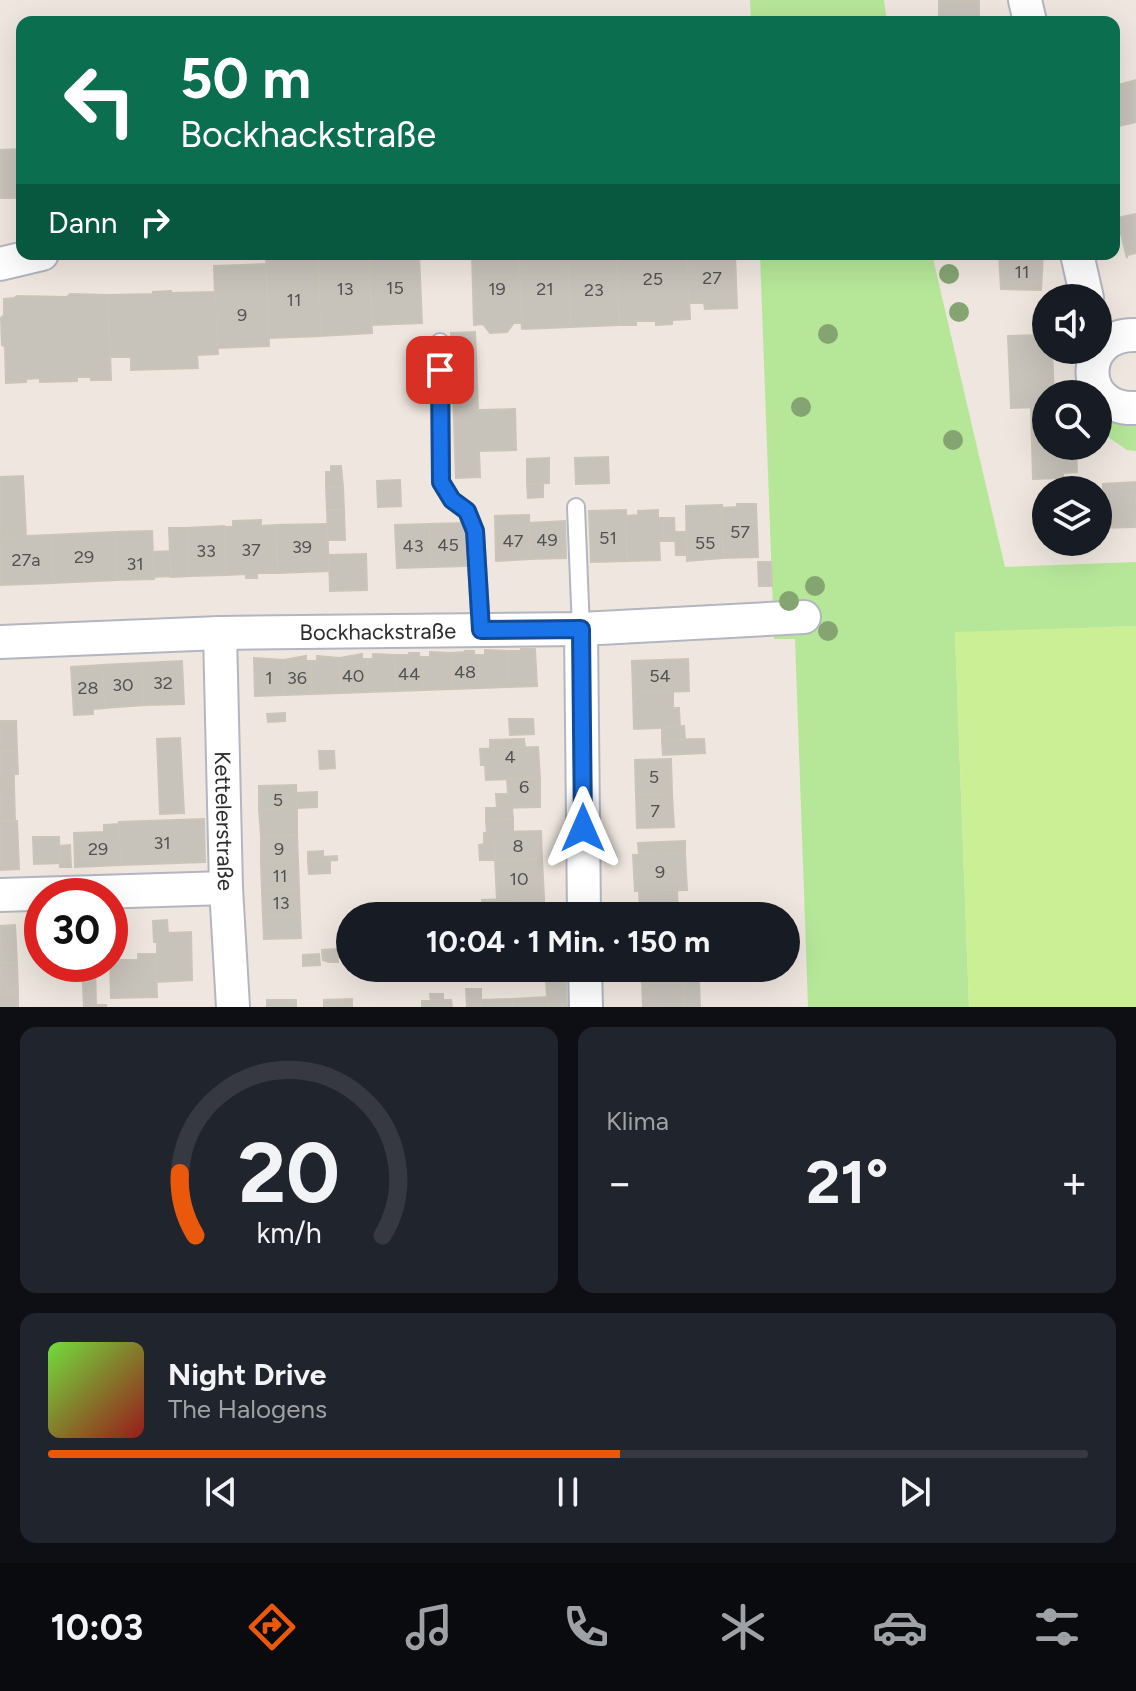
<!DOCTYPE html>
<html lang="de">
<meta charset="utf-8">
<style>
body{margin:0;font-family:Figtree,sans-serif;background:#20242c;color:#f1f3f6;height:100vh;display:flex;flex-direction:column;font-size:30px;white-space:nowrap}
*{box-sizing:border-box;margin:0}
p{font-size:26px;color:#9ea1a6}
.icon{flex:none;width:44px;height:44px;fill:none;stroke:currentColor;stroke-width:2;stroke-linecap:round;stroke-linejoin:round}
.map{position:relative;height:1007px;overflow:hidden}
.sheet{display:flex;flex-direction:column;gap:20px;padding:20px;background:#0d0f14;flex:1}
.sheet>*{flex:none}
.top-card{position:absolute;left:16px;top:16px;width:1104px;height:244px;border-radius:16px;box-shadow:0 8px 32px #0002;background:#0b6e4f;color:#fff;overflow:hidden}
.fabs{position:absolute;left:1032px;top:284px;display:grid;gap:16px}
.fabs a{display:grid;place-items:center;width:80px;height:80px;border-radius:50%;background:#171b24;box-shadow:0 8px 32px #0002;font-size:40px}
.speed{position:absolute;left:24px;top:878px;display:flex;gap:16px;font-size:40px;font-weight:700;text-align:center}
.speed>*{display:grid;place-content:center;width:104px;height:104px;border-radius:50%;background:#171b24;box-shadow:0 8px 32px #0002;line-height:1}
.speed .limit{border:12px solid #d22;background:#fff;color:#111}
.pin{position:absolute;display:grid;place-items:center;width:68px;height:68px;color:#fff;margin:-34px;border-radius:16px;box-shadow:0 4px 12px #0006}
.me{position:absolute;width:88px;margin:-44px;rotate:0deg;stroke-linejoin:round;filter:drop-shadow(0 0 6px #0008)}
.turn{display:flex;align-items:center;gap:28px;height:168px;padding:0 32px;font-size:36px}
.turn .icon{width:104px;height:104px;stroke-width:2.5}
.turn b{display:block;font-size:56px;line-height:68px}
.then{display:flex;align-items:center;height:76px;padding:0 32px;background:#0003;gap:16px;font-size:30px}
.big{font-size:60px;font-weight:700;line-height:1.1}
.sheet .card{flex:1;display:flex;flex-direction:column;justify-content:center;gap:12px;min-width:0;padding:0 28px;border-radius:16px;background:#20242c}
.sheet .dial{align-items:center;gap:0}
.dial svg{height:208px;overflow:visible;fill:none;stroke:#363941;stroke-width:7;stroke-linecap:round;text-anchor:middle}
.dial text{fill:#f1f3f6;stroke:none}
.song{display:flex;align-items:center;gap:24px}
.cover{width:96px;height:96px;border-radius:12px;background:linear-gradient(135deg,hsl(100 70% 55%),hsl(0 70% 35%))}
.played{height:8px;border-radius:4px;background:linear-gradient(90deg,#ea580c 55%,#363941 55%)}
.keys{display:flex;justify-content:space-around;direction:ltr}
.heat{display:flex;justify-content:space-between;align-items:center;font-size:44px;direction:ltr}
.sheet .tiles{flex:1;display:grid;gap:20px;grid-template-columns:1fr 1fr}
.card:last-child{grid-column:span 2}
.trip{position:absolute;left:336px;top:902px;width:464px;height:80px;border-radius:40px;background:#171b24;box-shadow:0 8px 32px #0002;font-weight:700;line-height:80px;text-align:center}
.menu{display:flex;height:128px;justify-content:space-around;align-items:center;background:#090b0e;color:#9ea1a6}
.menu .icon{width:56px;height:56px}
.menu .on{color:#ea580c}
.menu b{font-size:36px;color:#f1f3f6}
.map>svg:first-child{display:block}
</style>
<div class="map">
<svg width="1136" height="1007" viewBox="0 0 1136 1007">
<rect width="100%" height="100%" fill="#efe7df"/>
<g fill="#b6e799">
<path d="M750 0H884L887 22H751Z"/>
<path d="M760 254H932L1005 567 1136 562V626L955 633 969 1007H808L795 639H774Z"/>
<path d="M1136 418V451L1127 450 1105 435 1104 428C1112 417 1124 419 1136 418Z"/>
</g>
<path fill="#cbef94" d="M1136 626V1007H969L955 632Z"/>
<g fill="#c7c2ba" stroke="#cbc4b8" stroke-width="2">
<path d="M939 0H979V22H941V17H939Z"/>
<path d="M1136 80V122L1114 127V86Z"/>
<path d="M22 149V198H1L0 150Z"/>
<path d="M1136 214V253L1127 255V258L1117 218Z"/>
<path d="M318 254 321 336 269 338 266 256Z"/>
<path d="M318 254H369L372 333 321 336Z"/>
<path d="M369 254H419L422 323 372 325Z"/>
<path d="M472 254H519L522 323H514L507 332 490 333 483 324 474 325Z"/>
<path d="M519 254H568L571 327 522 329Z"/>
<path d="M568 254H617L619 325 571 327Z"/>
<path d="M617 254H687L690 319 672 320V324L656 325V321H636V325H619Z"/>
<path d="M687 254H735L737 308 705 309 704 303H689Z"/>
<path d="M999 254H1043L1041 290 1001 289Z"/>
<path d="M266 264 269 346 217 348 214 266Z"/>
<path d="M171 291V293L215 292 218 354 197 355 198 368 131 370V357H110L108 295 153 294V292Z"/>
<path d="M70 294 108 295 111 380H91V377H77V381L40 382V378L26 379V382L6 383 5 347 2 345 1 318 4 315V299L14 298 17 296 67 297Z"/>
<path d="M475 332 478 410 515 409 516 450 479 451 480 477 456 478 451 333Z"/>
<path d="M1038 335 1039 340H1046V350H1052L1054 394H1046V407L1011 408 1008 336Z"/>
<path d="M1031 407H1046V446H1076L1077 472 1063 473V478L1033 479Z"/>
<path d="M608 457 609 483 576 484 575 458Z"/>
<path d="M549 458V483L527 484V459Z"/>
<path d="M331 466H341L343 487H326V472H331Z"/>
<path d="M23 476 26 536 0 537V477Z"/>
<path d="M400 480 401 506 378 507 377 481Z"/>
<path d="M1136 482V527L1099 528 1098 498H1103V484Z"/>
<path d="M527 484H543V497L528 498Z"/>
<path d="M326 487H343L344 510H327Z"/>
<path d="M737 504H756L758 557 723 558 721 508 737 507Z"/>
<path d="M722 505 723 558 687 561 686 506Z"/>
<path d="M327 510H344L345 540H328Z"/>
<path d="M626 510 627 561 591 562 589 511Z"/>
<path d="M658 510V518H663L664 531V541H659L660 560 627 561 626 516 638 515V511Z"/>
<path d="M529 515 530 559 496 561 495 516Z"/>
<path d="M663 518H674L675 541H664Z"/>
<path d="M261 520V526L276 525 278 573H257V578H246V574L226 575 224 527H233V521Z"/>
<path d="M565 521 566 558 530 559 529 523Z"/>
<path d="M465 523 466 566 431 567 429 524Z"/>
<path d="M327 524 329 571 278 573 276 525Z"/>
<path d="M429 524 431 567 397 568 395 525Z"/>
<path d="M224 526 226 575 189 576 187 528Z"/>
<path d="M169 528H187L189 576 171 577Z"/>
<path d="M152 531 154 579 117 580 115 532Z"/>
<path d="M115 532 117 580 53 583 51 535Z"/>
<path d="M675 532H686L687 555H676Z"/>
<path d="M51 535 53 583 0 585V537Z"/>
<path d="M170 551 171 576 154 577 153 552Z"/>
<path d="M366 554 367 590 330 591 329 555Z"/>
<path d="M758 562H771L772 586H759Z"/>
<path d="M521 649H535L537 686 508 687 507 651H521Z"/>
<path d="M485 650 507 651 508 687 480 688 479 655H485Z"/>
<path d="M465 651H474V655H479L480 688 452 689 451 653 465 652Z"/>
<path d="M430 652 451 653 452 689 424 690 423 657H430Z"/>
<path d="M409 653H419V657H423L424 690 396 691 394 655H409Z"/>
<path d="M362 654V659H367L368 692 340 693 339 658Z"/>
<path d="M373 654 394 655 396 691 368 692 367 659H373Z"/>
<path d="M306 656V661H311L312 694 284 695 283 660Z"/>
<path d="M317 656 339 658 340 693 312 694 311 661H317Z"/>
<path d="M254 658 283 660 284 695 255 696Z"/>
<path d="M688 659 689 691 633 693 632 661Z"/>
<path d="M182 661 184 704 144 705 142 663Z"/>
<path d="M142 663 144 705 105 708 102 665Z"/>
<path d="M102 665 105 708 93 709V714L74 715 71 667Z"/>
<path d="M673 692V708H679L680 727 634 729 633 693Z"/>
<path d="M285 713V721L268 722 267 714Z"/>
<path d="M509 719H533L534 734 510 735Z"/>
<path d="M0 721H16L17 751H0Z"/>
<path d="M679 726H684L685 739 662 740V728Z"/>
<path d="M180 738 184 813 160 814 157 739Z"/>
<path d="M524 739 525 748 490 749V740Z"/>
<path d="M704 739 705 753 663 755 662 740Z"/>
<path d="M538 747 540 778 486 780 485 765H481L480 749Z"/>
<path d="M0 751H17L18 774H14V784H0Z"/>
<path d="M319 751H334L335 768 320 769Z"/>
<path d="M671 759 672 794 636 795 635 760Z"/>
<path d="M540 778V807L497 808 496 794H508L507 779Z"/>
<path d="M0 784H14L15 821H0Z"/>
<path d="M296 785 297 808 259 809V786Z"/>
<path d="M317 792V807L297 808 296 793Z"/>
<path d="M672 794 674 827 637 828 636 795Z"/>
<path d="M297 808V835L261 836 259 809Z"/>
<path d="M486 808H512L513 819 486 820Z"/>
<path d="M204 819 205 862 121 865 119 822Z"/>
<path d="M513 819V832L487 833 486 820Z"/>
<path d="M0 821H17L19 869 0 870Z"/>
<path d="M119 824 121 865 75 867 74 833 104 832V825Z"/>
<path d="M541 831 542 859 495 860 494 832Z"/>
<path d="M494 832 495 860H480L479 845 484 844V833Z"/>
<path d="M297 835 298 862 261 863V836Z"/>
<path d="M33 837H59L60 863 34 864Z"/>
<path d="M685 841V853L639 855 638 843Z"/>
<path d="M70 845 71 867H60L59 846Z"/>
<path d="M323 851V857L337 856V860L308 862V852Z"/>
<path d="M685 853 687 890 635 891 633 855Z"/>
<path d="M542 859 544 898 497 900 495 860Z"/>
<path d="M330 861V873L309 874 308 862Z"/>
<path d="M298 862 299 889 262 890 261 863Z"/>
<path d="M299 889 300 915 263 917 262 890Z"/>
<path d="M677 890 678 916H640L639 891Z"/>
<path d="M544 898V916H482V900Z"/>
<path d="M300 915 301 938 264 939 263 917Z"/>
<path d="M167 920 168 933 191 932 192 980 157 982V942H154L153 921Z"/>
<path d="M15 925 17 963H0V926Z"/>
<path d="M337 949 338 962H329L323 960 322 950Z"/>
<path d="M138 954H156L157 997 111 998 110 960H138Z"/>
<path d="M319 954 320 965 303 966V955Z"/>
<path d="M0 963H17L18 992 0 993Z"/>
<path d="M82 964H95L96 1005H106V1007H84Z"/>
<path d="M642 968H683V982L642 983Z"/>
<path d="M704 968H725V980L704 981Z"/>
<path d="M725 968H742L743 980H725Z"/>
<path d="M566 981 567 1007H548L546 982Z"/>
<path d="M699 981 700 1007H680L684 1006 683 982Z"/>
<path d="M683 982 684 1006 643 1007 642 983Z"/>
<path d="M466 989H481V1007H467Z"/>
<path d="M18 992V1007H0V993Z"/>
<path d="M430 994H443V1000H451L452 1007H422V1001H431Z"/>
<path d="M547 997 548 1007H513V999Z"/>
<path d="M352 999V1007H324V1000Z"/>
<path d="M513 999V1007H481V1000Z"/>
<rect x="267" y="1000" width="29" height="7"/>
</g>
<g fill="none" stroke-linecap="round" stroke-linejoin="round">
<defs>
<g id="service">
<path d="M440 342 441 482 452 500 467 511 475 531 481 630"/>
<path d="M576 507 581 629"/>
</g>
<g id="minor">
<path d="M1025 0 1030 22"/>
<path d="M1077 254 1087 298"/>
<path d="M0 264 42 254"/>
<path d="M1136 335C1078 333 1078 411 1136 408"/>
<path d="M581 629 584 916"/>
<path id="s1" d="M220 633 226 888 233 1007"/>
<path id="s2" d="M0 642 220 633 581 629 804 617"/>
<path d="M0 895 226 888"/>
<path d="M585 968 586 1007"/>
</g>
</defs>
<use href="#service" stroke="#b3b6c1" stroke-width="20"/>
<use href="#minor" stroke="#b3b6c1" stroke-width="36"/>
<use href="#service" stroke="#fff" stroke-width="16"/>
<use href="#minor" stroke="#fff" stroke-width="32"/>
</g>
<g fill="#84a571">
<circle cx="949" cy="274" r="10"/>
<circle cx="959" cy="312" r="10"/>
<circle cx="828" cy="334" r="10"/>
<circle cx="801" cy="407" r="10"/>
<circle cx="953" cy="440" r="10"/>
<circle cx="815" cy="586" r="10"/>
<circle cx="789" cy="601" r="10"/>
<circle cx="828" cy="631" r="10"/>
</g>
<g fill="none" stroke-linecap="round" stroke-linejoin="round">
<defs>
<path id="route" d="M440 370 441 482 452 500 467 511 475 531 481 630 581 629 583 828"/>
</defs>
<use href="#route" stroke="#114b97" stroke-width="20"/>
<use href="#route" stroke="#1a73e8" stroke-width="14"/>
</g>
<g text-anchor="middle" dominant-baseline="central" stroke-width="7" stroke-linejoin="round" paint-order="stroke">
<g font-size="18" fill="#545250">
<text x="1022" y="272">11</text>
<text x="712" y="278">27</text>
<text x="653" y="279">25</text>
<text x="395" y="288">15</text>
<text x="345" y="289">13</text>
<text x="497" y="289">19</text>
<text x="545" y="289">21</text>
<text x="594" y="290">23</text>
<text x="294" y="300">11</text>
<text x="242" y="315">9</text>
<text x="740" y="532">57</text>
<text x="608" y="538">51</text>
<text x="547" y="540">49</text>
<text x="513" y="541">47</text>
<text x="705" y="543">55</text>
<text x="448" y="545">45</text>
<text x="413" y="546">43</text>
<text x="302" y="547">39</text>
<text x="251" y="550">37</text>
<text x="206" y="551">33</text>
<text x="84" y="557">29</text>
<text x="26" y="560">27a</text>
<text x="135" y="564">31</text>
<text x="465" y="672">48</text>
<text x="409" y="674">44</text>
<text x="353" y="676">40</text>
<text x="660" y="676">54</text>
<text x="269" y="678">1</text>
<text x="297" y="678">36</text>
<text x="163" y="683">32</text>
<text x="123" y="685">30</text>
<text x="88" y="688">28</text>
<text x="510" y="757">4</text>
<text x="654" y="777">5</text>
<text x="524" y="787">6</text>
<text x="278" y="800">5</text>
<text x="655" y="811">7</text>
<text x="162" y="843">31</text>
<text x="518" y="846">8</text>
<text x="98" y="849">29</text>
<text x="279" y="849">9</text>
<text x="660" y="872">9</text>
<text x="280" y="876">11</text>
<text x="519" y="879">10</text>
<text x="281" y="903">13</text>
</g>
<g font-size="22" fill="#2d2d2d" stroke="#fff">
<text stroke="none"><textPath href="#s2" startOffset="378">Bockhackstraße</textPath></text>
<text stroke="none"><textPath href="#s1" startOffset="188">Kettelerstraße</textPath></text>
</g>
</g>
</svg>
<div class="fabs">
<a><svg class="icon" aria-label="sound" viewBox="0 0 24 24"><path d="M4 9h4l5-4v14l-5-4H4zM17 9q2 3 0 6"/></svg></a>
<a><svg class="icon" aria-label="search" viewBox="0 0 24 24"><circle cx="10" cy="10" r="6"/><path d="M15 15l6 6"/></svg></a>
<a><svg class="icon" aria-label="layers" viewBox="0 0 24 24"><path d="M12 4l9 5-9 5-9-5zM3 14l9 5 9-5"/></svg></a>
</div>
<div class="speed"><div class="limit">30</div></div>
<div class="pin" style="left:440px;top:370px;background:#d93025"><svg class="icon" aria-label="arrive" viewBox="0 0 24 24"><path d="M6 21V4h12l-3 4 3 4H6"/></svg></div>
<svg class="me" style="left:583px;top:828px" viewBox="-20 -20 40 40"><path d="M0-17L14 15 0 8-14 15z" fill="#1a73e8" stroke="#fff" stroke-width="4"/></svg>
<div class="trip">10:04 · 1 Min. · 150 m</div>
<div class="top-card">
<div class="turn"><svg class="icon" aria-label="left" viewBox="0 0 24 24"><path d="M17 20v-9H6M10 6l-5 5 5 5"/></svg><div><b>50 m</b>Bockhackstraße</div></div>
<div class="then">Dann<svg class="icon" aria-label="right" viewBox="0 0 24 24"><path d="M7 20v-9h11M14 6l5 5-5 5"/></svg></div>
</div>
</div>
<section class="sheet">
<div class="tiles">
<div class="card dial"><svg viewBox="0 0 100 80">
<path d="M14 69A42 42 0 1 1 86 69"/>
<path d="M14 69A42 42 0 0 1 8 45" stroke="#ea580c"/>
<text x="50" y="56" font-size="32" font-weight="700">20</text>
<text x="50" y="72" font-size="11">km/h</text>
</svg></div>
<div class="card"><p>Klima</p>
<div class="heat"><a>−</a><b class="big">21°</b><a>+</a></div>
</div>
<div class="card">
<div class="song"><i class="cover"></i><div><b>Night Drive</b><p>The Halogens</p></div></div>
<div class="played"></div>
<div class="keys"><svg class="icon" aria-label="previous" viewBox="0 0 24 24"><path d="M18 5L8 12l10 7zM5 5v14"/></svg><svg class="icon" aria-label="pause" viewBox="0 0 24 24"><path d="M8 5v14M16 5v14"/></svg><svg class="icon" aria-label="next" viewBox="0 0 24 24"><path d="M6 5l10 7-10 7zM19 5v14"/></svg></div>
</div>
</div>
</section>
<nav class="menu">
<b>10:03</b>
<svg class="icon on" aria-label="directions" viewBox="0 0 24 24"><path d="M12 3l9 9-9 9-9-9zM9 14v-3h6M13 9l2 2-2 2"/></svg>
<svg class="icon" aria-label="music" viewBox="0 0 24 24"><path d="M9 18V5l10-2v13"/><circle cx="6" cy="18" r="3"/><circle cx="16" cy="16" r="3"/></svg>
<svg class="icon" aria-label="phone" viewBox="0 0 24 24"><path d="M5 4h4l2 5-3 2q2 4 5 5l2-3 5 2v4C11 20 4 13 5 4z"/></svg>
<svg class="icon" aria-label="climate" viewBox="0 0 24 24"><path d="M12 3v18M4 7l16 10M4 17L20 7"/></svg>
<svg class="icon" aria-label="car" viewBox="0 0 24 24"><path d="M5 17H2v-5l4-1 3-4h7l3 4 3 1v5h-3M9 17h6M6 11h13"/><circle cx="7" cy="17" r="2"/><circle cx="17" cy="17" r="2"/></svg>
<svg class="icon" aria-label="filters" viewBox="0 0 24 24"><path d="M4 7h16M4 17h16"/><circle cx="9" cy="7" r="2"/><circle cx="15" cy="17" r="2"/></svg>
</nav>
